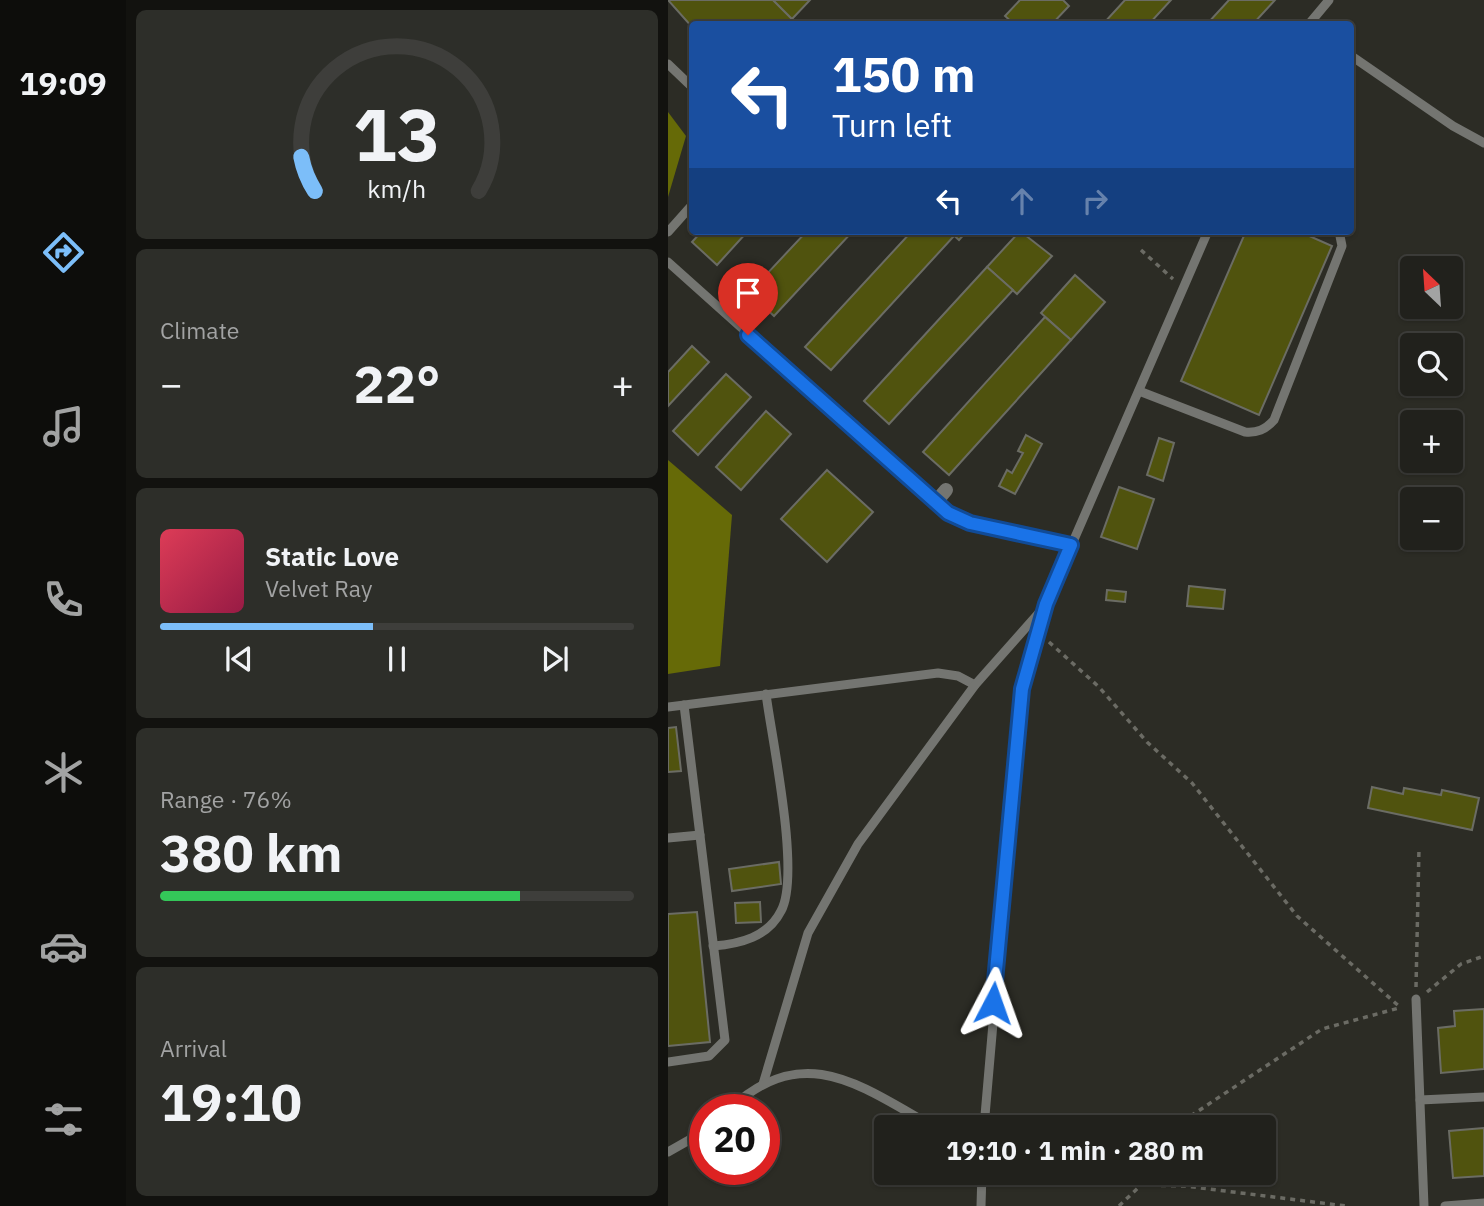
<!DOCTYPE html>
<meta charset="utf-8">
<style>
body{margin:0;font-family:"IBM Plex Sans",sans-serif;background:#2d2e29;color:#f1f3f6;height:100vh;display:flex;flex-direction:column;font-size:26px;white-space:nowrap}
*{box-sizing:border-box;margin:0}
p{font-size:23px;color:#a2a3a3}
.icon{flex:none;width:38px;height:38px;fill:none;stroke:currentColor;stroke-width:2;stroke-linecap:round;stroke-linejoin:round}
.map{position:relative;flex:1;overflow:hidden}
.sheet{display:flex;flex-direction:column;gap:10px;padding:10px;background:#12120f;width:542px}
.sheet>*{flex:none}
.hud{position:absolute;left:21px;top:21px;width:665px;height:214px;border-radius:7px;box-shadow:0 2px 5px #0004,0 0 0 2px #3e3e3b;background:#1a4fa0;color:#fff;overflow:hidden}
.needle{width:46px;rotate:335deg}
.tools{position:absolute;left:732px;top:256px;display:grid;gap:14px}
.tools a{display:grid;place-items:center;width:63px;height:63px;border-radius:7px;background:#21211c;box-shadow:0 2px 5px #0004,0 0 0 2px #3e3e3b;font-size:35px}
.speed{position:absolute;left:21px;top:1094px;display:flex;gap:14px;font-size:35px;font-weight:700;text-align:center}
.speed>*{display:grid;place-content:center;width:91px;height:91px;border-radius:50%;background:#21211c;box-shadow:0 2px 5px #0004,0 0 0 2px #3e3e3b;line-height:1}
.speed .limit{border:10px solid #d22;background:#fff;color:#111}
.pin{position:absolute;display:grid;place-items:center;width:60px;height:60px;color:#fff;margin:-72px -30px;border-radius:50% 50% 50% 0;rotate:-45deg;box-shadow:0 0 7px #0007}
.pin .icon{rotate:45deg}
.me{position:absolute;width:77px;margin:-38px;rotate:4deg;stroke-linejoin:round;filter:drop-shadow(0 0 5px #0008)}
.turn{display:flex;align-items:center;gap:24px;height:147px;padding:0 28px;font-size:32px}
.turn .icon{width:91px;height:91px;stroke-width:2.5}
.turn b{display:block;font-size:49px;line-height:60px}
.lanes{display:flex;align-items:center;height:66px;padding:0 28px;background:#0003;justify-content:center;gap:35px;direction:ltr}
.lanes .off{opacity:.35}
.big{font-size:52px;font-weight:800;line-height:1.1}
.sheet .card{flex:1;display:flex;flex-direction:column;justify-content:center;gap:10px;min-width:0;padding:0 24px;border-radius:10px;background:#2d2e29}
.sheet .dial{align-items:center;gap:0}
.dial svg{height:182px;overflow:visible;fill:none;stroke:#3e3e3b;stroke-width:7;stroke-linecap:round;text-anchor:middle}
.dial text{fill:#f1f3f6;stroke:none}
.song{display:flex;align-items:center;gap:21px}
.cover{width:84px;height:84px;border-radius:10px;background:linear-gradient(135deg,hsl(350 70% 55%),hsl(340 70% 35%))}
.played{height:7px;border-radius:4px;background:linear-gradient(90deg,#7cbef9 45%,#3e3e3b 45%)}
.keys{display:flex;justify-content:space-around;direction:ltr}
.heat{display:flex;justify-content:space-between;align-items:center;font-size:38px;direction:ltr}
.charge{height:10px;border-radius:5px;background:linear-gradient(90deg,#34c759 76%,#3e3e3b 0)}
.trip{position:absolute;left:206px;top:1115px;width:402px;height:70px;border-radius:7px;background:#21211c;box-shadow:0 2px 5px #0004,0 0 0 2px #3e3e3b;font-weight:800;line-height:70px;text-align:center}
main{display:flex;flex:1;min-height:0}
.menu{display:flex;flex-direction:column;width:126px;justify-content:space-around;align-items:center;background:#0d0d0b;color:#a2a3a3}
.menu .icon{width:49px;height:49px}
.menu .current{color:#7cbef9}
.menu b{font-size:32px;color:#f1f3f6}
.map>svg:first-child{display:block}
</style>
<main>
<nav class="menu">
<b>19:09</b>
<svg class="icon current" aria-label="directions" viewBox="0 0 24 24"><path d="M12 3l9 9-9 9-9-9zM9 14v-3h6M13 9l2 2-2 2"/></svg>
<svg class="icon" aria-label="music" viewBox="0 0 24 24"><path d="M9 18V5l10-2v13"/><circle cx="6" cy="18" r="3"/><circle cx="16" cy="16" r="3"/></svg>
<svg class="icon" aria-label="phone" viewBox="0 0 24 24"><path d="M5 4h4l2 5-3 2q2 4 5 5l2-3 5 2v4C11 20 4 13 5 4z"/></svg>
<svg class="icon" aria-label="climate" viewBox="0 0 24 24"><path d="M12 3v18M4 7l16 10M4 17L20 7"/></svg>
<svg class="icon" aria-label="car" viewBox="0 0 24 24"><path d="M5 17H2v-5l4-1 3-4h7l3 4 3 1v5h-3M9 17h6M6 11h13"/><circle cx="7" cy="17" r="2"/><circle cx="17" cy="17" r="2"/></svg>
<svg class="icon" aria-label="filters" viewBox="0 0 24 24"><path d="M4 7h16M4 17h16"/><circle cx="9" cy="7" r="2"/><circle cx="15" cy="17" r="2"/></svg>
</nav>
<section class="sheet">
<div class="card dial"><svg viewBox="0 0 100 80">
<path d="M14 69A42 42 0 1 1 86 69"/>
<path d="M14 69A42 42 0 0 1 8 54" stroke="#7cbef9"/>
<text x="50" y="56" font-size="32" font-weight="700">13</text>
<text x="50" y="72" font-size="11">km/h</text>
</svg></div>
<div class="card"><p>Climate</p>
<div class="heat"><a>−</a><b class="big">22°</b><a>+</a></div>
</div>
<div class="card">
<div class="song"><i class="cover"></i><div><b>Static Love</b><p>Velvet Ray</p></div></div>
<div class="played"></div>
<div class="keys"><svg class="icon" aria-label="previous" viewBox="0 0 24 24"><path d="M18 5L8 12l10 7zM5 5v14"/></svg><svg class="icon" aria-label="pause" viewBox="0 0 24 24"><path d="M8 5v14M16 5v14"/></svg><svg class="icon" aria-label="next" viewBox="0 0 24 24"><path d="M6 5l10 7-10 7zM19 5v14"/></svg></div>
</div>
<div class="card"><p>Range · 76%</p><b class="big">380 km</b><div class="charge"></div></div>
<div class="card"><p>Arrival</p><b class="big">19:10</b></div>
</section>
<div class="map">
<svg width="816" height="1206" viewBox="0 0 816 1206">
<rect width="100%" height="100%" fill="#2c2c25"/>
<g fill="#666a07">
<path d="M0 112 18 136 0 197Z"/>
<path d="M0 460 64 515 52 666 0 674Z"/>
</g>
<g fill="#50530e" stroke="#6b6c64" stroke-width="2">
<path d="M0 0H105L124 19 119 24 24 27Z"/>
<path d="M105 0H142L124 19Z"/>
<path d="M352 0H395L401 6 384 24H346L337 16Z"/>
<path d="M457 0H503L481 24H435Z"/>
<path d="M561 0H607L585 24H539Z"/>
<path d="M34 231H80L49 265 24 242Z"/>
<path d="M139 231H185L106 316 81 293Z"/>
<path d="M244 231H281L286 236 163 370 137 347Z"/>
<path d="M281 231H299L291 240Z"/>
<path d="M352 231 384 256 349 294 319 267Z"/>
<path d="M578 231H641L639 235 664 246 591 415 513 381Z"/>
<path d="M319 267 345 290 221 424 196 401Z"/>
<path d="M407 275 437 302 403 340 373 313Z"/>
<path d="M377 317 403 340 281 475 255 452Z"/>
<path d="M24 346 41 362 0 406V372Z"/>
<path d="M58 374 83 397 30 455 5 431Z"/>
<path d="M98 411 123 434 73 490 48 467Z"/>
<path d="M358 435 374 444 347 494 331 486 339 470 344 473 355 453 350 451Z"/>
<path d="M491 438 506 443 495 481 479 475Z"/>
<path d="M159 470 205 512 159 562 113 519Z"/>
<path d="M451 487 486 499 469 549 433 537Z"/>
<path d="M521 586 557 590 555 609 519 606Z"/>
<path d="M439 590 458 592 457 602 438 600Z"/>
<path d="M8 727 13 771 0 772V728Z"/>
<path d="M704 787 735 794 736 788 773 795 774 790 811 798 804 830 700 808Z"/>
<path d="M111 862 113 884 64 891 61 869Z"/>
<path d="M92 902 93 922 68 923 67 903Z"/>
<path d="M29 912 42 1042 0 1046V914Z"/>
<path d="M816 1009V1069L773 1073 770 1028 787 1026 786 1011Z"/>
<path d="M816 1128V1176L785 1178 781 1131Z"/>
</g>
<g fill="none" stroke-linecap="round" stroke-linejoin="round">
<g stroke="#6b6b64" stroke-width="3.5" stroke-dasharray="5 5" stroke-linecap="butt">
<path d="M411 231 414 234"/>
<path d="M473 250 505 279"/>
<path d="M381 642 431 687 479 742 524 783 629 916 733 1008"/>
<path d="M748 987 751 848"/>
<path d="M759 992 793 964 816 956"/>
<path d="M506 1127 654 1029 731 1008"/>
<path d="M341 1172C365 1184 396 1182 420 1172"/>
<path d="M473 1185 517 1186 678 1206"/>
<path d="M451 1206 473 1185 470 1172"/>
</g>
<g stroke="#747571" stroke-width="9">
<path d="M641 24 661 0"/>
<path d="M682 55 785 126 816 143"/>
<path d="M0 64 24 87"/>
<path d="M0 232 24 205"/>
<path d="M0 262 280 513 302 523 403 545"/>
<path d="M471 391 577 432C589 433 597 430 606 420L674 246 671 231"/>
<path d="M0 707 270 673 290 676 307 685"/>
<path d="M0 838 32 835"/>
<path d="M45 946C72 944 100 937 113 911 133 875 104 740 98 694"/>
<path d="M748 999 756 1206"/>
<path d="M0 1062 41 1056 57 1040 16 705"/>
<path d="M95 1084 140 933 190 844 307 685 377 606"/>
<path d="M752 1100 816 1097"/>
<path d="M61 1110C135 1039 193 1086 266 1127"/>
<path d="M316 1127 354 689 378 604 540 231"/>
<path d="M0 1152 37 1131"/>
<path d="M313 1206 314 1172"/>
<path d="M777 1206 816 1203"/>
</g>
<path stroke="#747571" stroke-width="14" d="M267 503 278 490"/>
</g>
<g fill="none" stroke-linecap="round" stroke-linejoin="round">
<defs>
<path id="route" d="M80 335 280 513 302 523 403 545 378 604 354 689 325 1003"/>
</defs>
<use href="#route" stroke="#114b97" stroke-width="18"/>
<use href="#route" stroke="#1a73e8" stroke-width="12"/>
</g>
</svg>
<div class="tools">
<a><svg class="needle" viewBox="-14 -14 28 28"><path d="M0-13l5 13h-10z" fill="#e53935"/><path d="M0 13l5-13h-10z" fill="#a2a3a3"/></svg></a>
<a><svg class="icon" aria-label="search" viewBox="0 0 24 24"><circle cx="10" cy="10" r="6"/><path d="M15 15l6 6"/></svg></a>
<a>+</a>
<a>−</a>
</div>
<div class="speed"><div class="limit">20</div></div>
<div class="pin" style="left:80px;top:335px;background:#d93025"><svg class="icon" aria-label="arrive" viewBox="0 0 24 24"><path d="M6 21V4h12l-3 4 3 4H6"/></svg></div>
<svg class="me" style="left:325px;top:1003px" viewBox="-20 -20 40 40"><path d="M0-17L14 15 0 8-14 15z" fill="#1a73e8" stroke="#fff" stroke-width="4"/></svg>
<div class="trip">19:10 · 1 min · 280 m</div>
<div class="hud">
<div class="turn"><svg class="icon" aria-label="left" viewBox="0 0 24 24"><path d="M17 20v-9H6M10 6l-5 5 5 5"/></svg><div><b>150 m</b>Turn left</div></div>
<div class="lanes"><svg class="icon" aria-label="left" viewBox="0 0 24 24"><path d="M17 20v-9H6M10 6l-5 5 5 5"/></svg><svg class="icon off" aria-label="ahead" viewBox="0 0 24 24"><path d="M12 20V5M6 11l6-6 6 6"/></svg><svg class="icon off" aria-label="right" viewBox="0 0 24 24"><path d="M7 20v-9h11M14 6l5 5-5 5"/></svg></div>
</div>
</div>
</main>
